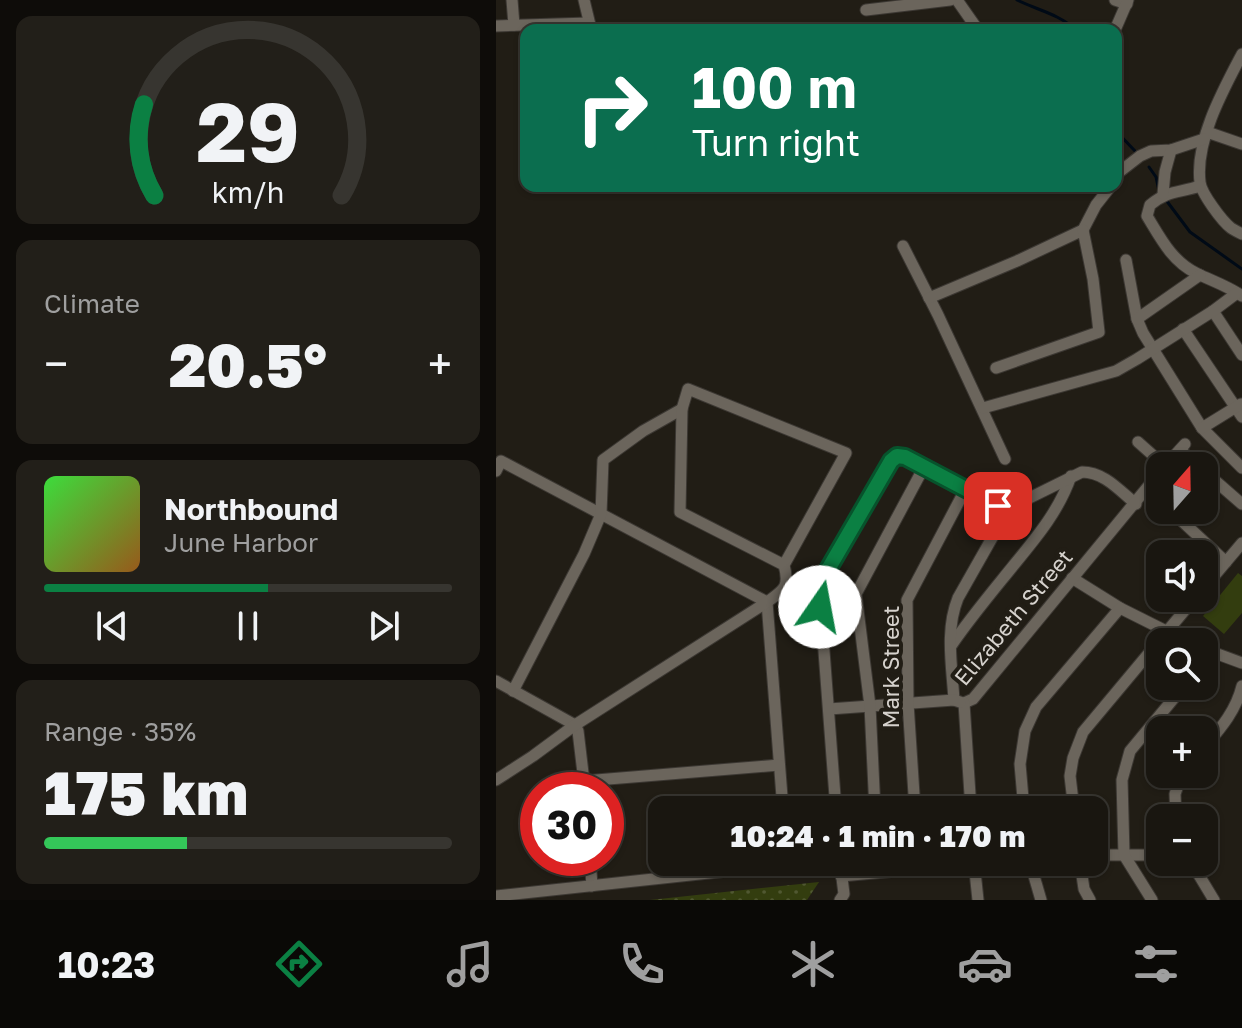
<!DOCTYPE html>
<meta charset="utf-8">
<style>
body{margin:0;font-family:"Golos Text",sans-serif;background:#221f19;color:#f1f3f6;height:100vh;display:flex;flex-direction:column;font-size:30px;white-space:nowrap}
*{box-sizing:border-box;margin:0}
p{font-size:26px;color:#9f9f9f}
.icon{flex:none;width:44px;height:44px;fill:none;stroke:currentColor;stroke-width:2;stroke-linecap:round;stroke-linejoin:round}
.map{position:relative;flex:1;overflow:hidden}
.sheet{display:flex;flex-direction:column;gap:16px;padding:16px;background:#0e0c09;width:496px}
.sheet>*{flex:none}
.guide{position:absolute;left:24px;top:24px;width:602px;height:168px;border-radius:16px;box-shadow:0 2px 6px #0004,0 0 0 2px #373530;background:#0b6e4f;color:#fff;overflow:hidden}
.needle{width:52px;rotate:20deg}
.buttons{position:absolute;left:650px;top:452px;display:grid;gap:16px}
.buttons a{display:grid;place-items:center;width:72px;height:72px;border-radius:16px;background:#191610;box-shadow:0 2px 6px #0004,0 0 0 2px #373530;font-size:40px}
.speed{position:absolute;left:24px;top:772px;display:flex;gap:16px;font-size:40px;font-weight:700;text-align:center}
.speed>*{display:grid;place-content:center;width:104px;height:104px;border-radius:50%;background:#191610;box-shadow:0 2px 6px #0004,0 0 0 2px #373530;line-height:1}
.speed .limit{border:12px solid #d22;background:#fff;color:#111}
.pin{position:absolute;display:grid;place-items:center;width:68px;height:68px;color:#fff;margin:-34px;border-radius:16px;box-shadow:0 4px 12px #0006}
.me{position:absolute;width:88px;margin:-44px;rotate:12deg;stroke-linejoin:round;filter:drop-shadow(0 0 6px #0008)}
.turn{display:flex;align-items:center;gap:28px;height:168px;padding:0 40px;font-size:36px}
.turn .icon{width:104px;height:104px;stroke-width:2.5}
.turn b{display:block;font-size:56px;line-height:68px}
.big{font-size:60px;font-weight:800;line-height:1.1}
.sheet .widget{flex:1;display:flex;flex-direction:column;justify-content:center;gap:12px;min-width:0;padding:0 28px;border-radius:16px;background:#221f19}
.sheet .dial{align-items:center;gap:0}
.dial svg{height:208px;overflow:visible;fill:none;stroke:#373530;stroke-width:7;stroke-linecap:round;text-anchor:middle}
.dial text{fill:#f1f3f6;stroke:none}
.song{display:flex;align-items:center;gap:24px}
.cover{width:96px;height:96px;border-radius:12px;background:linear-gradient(135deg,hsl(120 70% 55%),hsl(30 70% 35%))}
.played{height:8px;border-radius:4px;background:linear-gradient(90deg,#0b8043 55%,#373530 55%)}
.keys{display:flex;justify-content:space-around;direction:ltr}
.heat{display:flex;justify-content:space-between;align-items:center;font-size:44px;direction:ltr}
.charge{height:12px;border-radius:6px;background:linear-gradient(90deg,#34c759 35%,#373530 0)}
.trip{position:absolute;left:152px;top:796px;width:460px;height:80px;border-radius:16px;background:#191610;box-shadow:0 2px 6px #0004,0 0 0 2px #373530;font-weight:800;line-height:80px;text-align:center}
.dock{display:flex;height:128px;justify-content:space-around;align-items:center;background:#0a0906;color:#9f9f9f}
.dock .icon{width:56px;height:56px}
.dock .active{color:#0b8043}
.dock b{font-size:36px;color:#f1f3f6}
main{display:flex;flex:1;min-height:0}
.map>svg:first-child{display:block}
</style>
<main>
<section class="sheet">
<div class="widget dial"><svg viewBox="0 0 100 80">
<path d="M14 69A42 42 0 1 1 86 69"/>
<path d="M14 69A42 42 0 0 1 10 34" stroke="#0b8043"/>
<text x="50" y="56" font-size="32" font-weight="700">29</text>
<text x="50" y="72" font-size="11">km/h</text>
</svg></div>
<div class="widget"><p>Climate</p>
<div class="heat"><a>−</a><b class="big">20.5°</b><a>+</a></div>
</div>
<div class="widget">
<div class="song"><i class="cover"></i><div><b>Northbound</b><p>June Harbor</p></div></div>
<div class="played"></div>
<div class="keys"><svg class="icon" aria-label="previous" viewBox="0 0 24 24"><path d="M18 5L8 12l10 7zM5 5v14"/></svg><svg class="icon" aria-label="pause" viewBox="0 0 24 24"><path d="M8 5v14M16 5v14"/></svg><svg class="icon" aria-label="next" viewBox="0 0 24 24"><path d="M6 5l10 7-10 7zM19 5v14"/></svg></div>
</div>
<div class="widget"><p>Range · 35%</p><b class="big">175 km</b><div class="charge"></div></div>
</section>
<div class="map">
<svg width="746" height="900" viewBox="0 0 746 900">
<defs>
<pattern id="grass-dots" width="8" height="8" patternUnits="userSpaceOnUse" patternTransform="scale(2)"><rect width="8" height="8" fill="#333d0f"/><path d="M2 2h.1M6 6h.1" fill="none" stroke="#505831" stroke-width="1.8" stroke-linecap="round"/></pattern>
</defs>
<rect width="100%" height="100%" fill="#211d15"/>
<path fill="url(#grass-dots)" d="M323 882 311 900H154Z"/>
<path fill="#333d0f" d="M742 573 746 576V613L728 634 707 616Z"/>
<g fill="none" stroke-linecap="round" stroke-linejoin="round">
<g stroke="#000a16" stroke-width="3">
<path d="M521 0C541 10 563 14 580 30"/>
<path d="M620 131 639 151"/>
<path d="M653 167 660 177 663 191"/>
<path d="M670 200 694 232 746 269"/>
</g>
<defs>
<g id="minor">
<path d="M16 0 18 25"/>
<path d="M88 0 95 29"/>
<path d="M461 0 482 30"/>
<path d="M619 0 631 4"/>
<path d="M370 10 454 0"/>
<path d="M0 26 93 23"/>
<path d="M619 30 632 0"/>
<path d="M746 54C727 90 699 141 704 182 705 193 726 221 735 228 738 230 742 232 746 234"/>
<path d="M711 132 746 144"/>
<path d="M620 177 622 173 644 156 655 151 675 150 708 139"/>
<path d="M704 186C683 193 672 190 654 205L651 216C665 239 676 261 700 273 716 281 732 286 746 296"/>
<path d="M667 194 669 172 675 150"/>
<path d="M407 246 442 315 509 459"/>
<path d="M630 260 641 319 647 333 706 428 746 468"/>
<path d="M433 298 521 261 587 230 600 205 615 186"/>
<path d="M717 311 746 355"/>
<path d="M641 319 704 275"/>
<path d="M687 329 746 417"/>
<path d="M500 368 603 332 597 279 587 230"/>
<path d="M487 408 620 371 641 359 717 311 741 293"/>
<path d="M706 428 745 404"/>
<path d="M642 442 669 466"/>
<path d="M684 450 703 466"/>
<path d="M669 466 689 444"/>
<path d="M0 471 5 461 271 602 287 810"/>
<path d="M708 471 746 504"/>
<path d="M651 489 664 501"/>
<path d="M674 510 730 562"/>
<path d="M576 578 624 608 692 642"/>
<path d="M708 588 746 543"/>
<path d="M455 646C474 618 496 592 517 566 540 538 563 511 575 476"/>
<path d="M708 649 746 663"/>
<path d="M0 681 79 725 82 731 89 790"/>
<path d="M17 691 88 554 105 514 107 460 147 431 186 409"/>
<path d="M458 700C456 666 449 630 462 598L513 508 586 472C608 472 623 490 640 504"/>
<path d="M468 703 477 699 664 472"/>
<path d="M468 703 475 810"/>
<path d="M333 709 458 700 464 702"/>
<path d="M708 748C724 729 740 711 746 686"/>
<path d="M0 780 37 756 79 725 271 602C288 590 294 587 288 565L350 453 192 389 186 409 184 512 288 565"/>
<path d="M88 781 283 765"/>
<path d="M340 810 323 585 395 461 401 456 409 457 502 506 513 508"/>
<path d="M379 810 374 706 360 594 428 467"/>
<path d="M419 810 412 703 411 600 469 490"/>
<path d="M528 810 524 764 529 731 540 707 624 608"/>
<path d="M578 810 574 776 577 758 587 732 699 598"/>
<path d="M680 818 679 794 686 774"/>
<path d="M598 855H664"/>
<path d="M94 858 96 886"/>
<path d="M344 862 348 894 344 900"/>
<path d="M478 862 482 900"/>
<path d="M534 862 545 900"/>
<path d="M584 862 588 889 594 900"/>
<path d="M695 862 718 900"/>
<path d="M345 876 500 862"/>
<path d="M0 896 250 869 281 864 285 862"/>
<path d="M656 900 628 855 626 780 634 751 688 686"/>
</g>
</defs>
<use href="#minor" stroke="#3c3833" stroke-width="13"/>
<use href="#minor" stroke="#6b655c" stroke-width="11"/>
</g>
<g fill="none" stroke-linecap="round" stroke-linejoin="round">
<defs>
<path id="route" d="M324 607 323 585 395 461 401 456 409 457 502 506"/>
</defs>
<use href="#route" stroke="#07532c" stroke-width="20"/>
<use href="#route" stroke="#0b8043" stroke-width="14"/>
</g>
<g text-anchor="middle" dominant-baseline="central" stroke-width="8" stroke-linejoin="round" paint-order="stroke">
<g font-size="22" fill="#d6d2cd" stroke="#211d15">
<text transform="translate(517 617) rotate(-50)">Elizabeth Street</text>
<text transform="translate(394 667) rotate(-90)">Mark Street</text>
</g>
</g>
</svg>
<div class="buttons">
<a><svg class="needle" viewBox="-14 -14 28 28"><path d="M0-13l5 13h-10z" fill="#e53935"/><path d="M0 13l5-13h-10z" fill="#9f9f9f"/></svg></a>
<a><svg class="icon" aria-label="sound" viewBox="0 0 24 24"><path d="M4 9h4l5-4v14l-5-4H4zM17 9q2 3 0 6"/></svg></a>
<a><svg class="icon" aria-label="search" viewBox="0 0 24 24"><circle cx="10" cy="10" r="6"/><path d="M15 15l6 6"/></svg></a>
<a>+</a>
<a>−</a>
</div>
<div class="speed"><div class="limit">30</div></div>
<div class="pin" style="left:502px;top:506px;background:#d93025"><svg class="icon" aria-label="arrive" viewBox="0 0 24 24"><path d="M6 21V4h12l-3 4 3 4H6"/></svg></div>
<svg class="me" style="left:324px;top:607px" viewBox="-20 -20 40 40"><circle r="19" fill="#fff"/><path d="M0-13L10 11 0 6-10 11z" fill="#0b8043"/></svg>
<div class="trip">10:24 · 1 min · 170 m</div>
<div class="guide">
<div class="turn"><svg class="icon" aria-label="right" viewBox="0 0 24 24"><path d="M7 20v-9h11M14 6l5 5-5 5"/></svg><div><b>100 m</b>Turn right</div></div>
</div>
</div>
</main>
<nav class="dock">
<b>10:23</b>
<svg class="icon active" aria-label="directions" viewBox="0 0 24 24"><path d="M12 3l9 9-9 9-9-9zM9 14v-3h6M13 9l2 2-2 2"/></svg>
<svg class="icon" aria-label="music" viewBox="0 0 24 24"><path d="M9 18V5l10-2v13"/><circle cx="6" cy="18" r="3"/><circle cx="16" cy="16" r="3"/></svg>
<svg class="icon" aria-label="phone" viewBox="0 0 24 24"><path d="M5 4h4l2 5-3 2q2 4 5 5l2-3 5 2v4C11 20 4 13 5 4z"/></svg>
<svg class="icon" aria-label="climate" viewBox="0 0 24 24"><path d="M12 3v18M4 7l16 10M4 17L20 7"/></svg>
<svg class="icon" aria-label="car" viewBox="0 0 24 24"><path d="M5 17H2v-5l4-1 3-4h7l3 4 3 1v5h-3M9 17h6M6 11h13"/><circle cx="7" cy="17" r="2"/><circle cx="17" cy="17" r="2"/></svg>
<svg class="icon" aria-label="filters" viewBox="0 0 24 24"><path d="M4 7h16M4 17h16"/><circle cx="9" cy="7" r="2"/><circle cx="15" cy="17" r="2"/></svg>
</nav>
